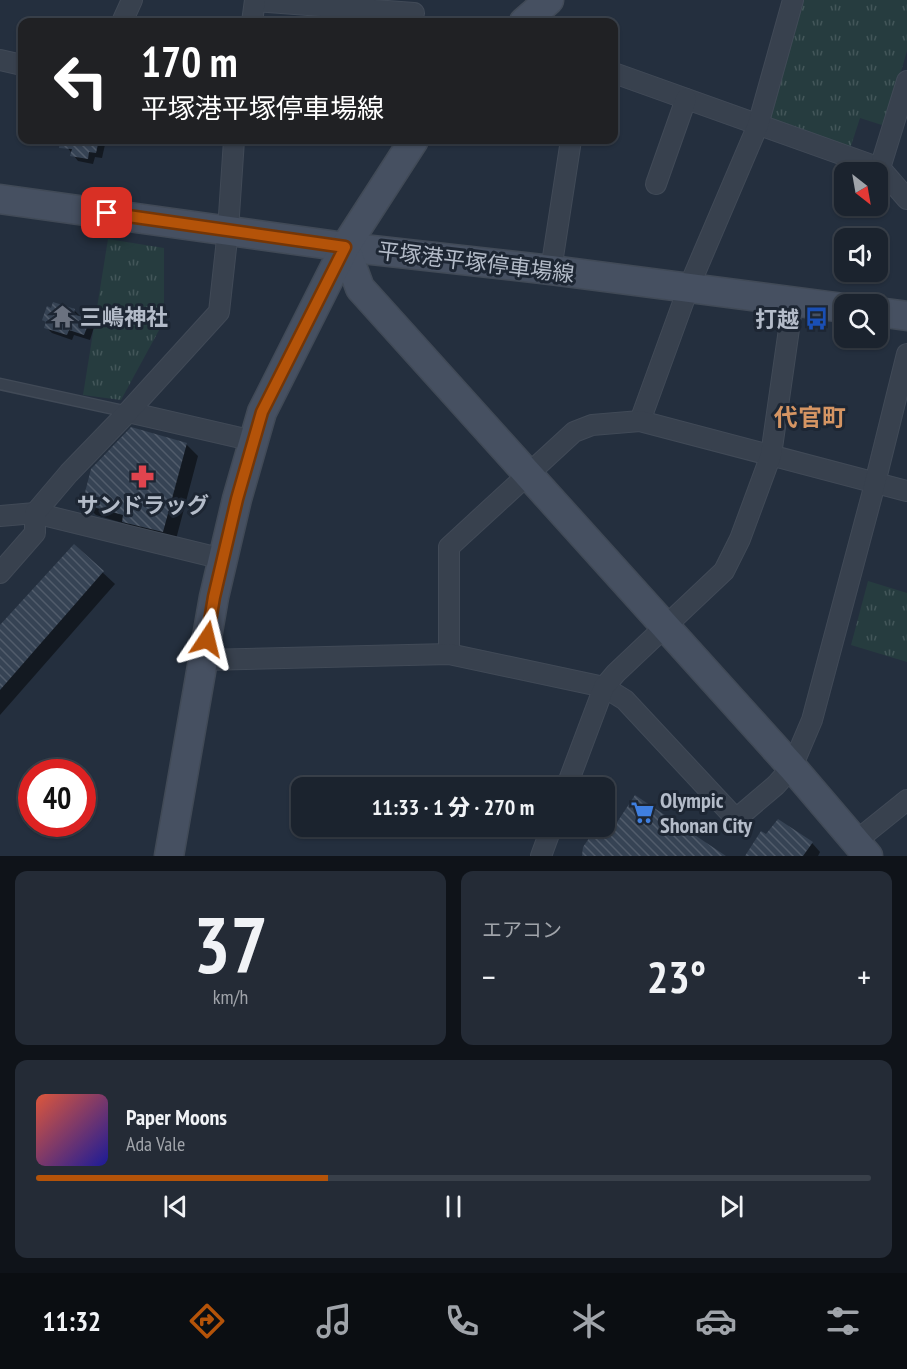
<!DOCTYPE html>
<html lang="ja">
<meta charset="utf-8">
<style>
body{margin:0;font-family:"PT Sans Narrow","Noto Sans JP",sans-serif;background:#242b36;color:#f1f3f6;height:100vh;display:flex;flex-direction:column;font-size:22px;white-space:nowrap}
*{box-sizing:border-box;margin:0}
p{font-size:20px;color:#a0a4aa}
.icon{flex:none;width:33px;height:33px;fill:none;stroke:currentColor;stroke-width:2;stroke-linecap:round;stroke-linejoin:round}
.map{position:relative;height:856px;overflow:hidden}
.panel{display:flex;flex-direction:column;gap:15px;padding:15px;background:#0f1319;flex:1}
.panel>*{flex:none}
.guide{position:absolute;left:18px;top:18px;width:600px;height:126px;border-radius:12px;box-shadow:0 2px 4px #0004,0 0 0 2px #39404a;background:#202124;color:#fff;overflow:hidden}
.needle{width:39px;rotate:149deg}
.fabs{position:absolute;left:834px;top:162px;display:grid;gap:12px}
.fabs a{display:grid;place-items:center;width:54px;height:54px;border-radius:12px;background:#1b232e;box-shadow:0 2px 4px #0004,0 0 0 2px #39404a;font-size:30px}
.speed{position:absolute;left:18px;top:759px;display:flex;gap:12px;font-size:30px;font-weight:700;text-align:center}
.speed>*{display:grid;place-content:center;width:78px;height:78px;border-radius:50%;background:#1b232e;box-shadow:0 2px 4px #0004,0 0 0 2px #39404a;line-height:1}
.speed .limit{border:9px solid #d22;background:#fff;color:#111}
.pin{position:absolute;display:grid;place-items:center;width:51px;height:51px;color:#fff;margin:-26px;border-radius:12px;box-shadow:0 3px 9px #0006}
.me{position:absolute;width:66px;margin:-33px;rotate:10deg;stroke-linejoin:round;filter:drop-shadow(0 0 4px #0008)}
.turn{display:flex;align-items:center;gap:21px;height:126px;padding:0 24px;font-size:27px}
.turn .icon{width:78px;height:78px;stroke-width:2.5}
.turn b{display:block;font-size:42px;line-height:51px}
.big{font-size:45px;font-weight:800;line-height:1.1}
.panel .widget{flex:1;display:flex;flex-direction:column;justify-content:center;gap:9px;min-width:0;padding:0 21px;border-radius:12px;background:#242b36}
.panel .dial{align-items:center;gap:0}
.dial b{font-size:78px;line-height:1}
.song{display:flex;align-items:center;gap:18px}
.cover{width:72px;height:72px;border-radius:9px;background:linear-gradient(135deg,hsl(10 70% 55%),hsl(240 70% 35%))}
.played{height:6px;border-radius:3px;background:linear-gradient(90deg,#b45309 35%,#39404a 35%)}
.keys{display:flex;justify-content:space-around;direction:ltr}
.heat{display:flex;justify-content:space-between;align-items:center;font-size:33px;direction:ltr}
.panel .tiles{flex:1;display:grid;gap:15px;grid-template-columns:1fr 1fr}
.widget:last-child{grid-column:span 2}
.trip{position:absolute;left:291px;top:777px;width:324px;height:60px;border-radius:12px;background:#1b232e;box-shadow:0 2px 4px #0004,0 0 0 2px #39404a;font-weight:800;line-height:60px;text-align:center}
.menu{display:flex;height:96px;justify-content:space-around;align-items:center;background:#0b0e12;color:#a0a4aa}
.menu .icon{width:42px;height:42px}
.menu .active{color:#b45309}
.menu b{font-size:27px;color:#f1f3f6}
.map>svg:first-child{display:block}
</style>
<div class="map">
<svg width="907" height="856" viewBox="0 0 907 856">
<defs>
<pattern id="park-tufts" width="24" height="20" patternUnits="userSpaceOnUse" patternTransform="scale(1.5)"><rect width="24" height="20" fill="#263c3f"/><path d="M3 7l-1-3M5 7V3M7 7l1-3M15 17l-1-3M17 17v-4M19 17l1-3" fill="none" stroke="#435659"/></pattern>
<pattern id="building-back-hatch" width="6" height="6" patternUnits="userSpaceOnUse" patternTransform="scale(1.5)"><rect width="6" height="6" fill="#364354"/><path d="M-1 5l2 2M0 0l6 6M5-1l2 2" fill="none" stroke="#515c6b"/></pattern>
</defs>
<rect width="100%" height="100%" fill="#242f3e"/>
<g fill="url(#park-tufts)">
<path d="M801 0H907V51L885 126 860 118 850 149 771 119 768 114Z"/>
<path d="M108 239 164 248V321L121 400 83 395Z"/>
<path d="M868 581 907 593V662L851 645Z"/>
</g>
<g fill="#0007">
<path d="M68 140H106L102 158 95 157 93 164 78 161 67 147Z"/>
<path d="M74 310 80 316 79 318 89 321 94 327 90 340 74 335 72 340 52 333 46 327Z"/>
<path d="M186 444 198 456 175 543 135 533 126 524 96 515 84 503Z"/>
<path d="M74 546 115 584 0 715V627Z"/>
<path d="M812 843 820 852 818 856H746Z"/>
</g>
<g fill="url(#building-back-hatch)">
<path d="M60 140H99L96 153 89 152 88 159 70 156 72 149 59 148Z"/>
<path d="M53 302 75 309 74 314 90 320 84 335 69 330 67 335 44 328 46 322 42 320 47 306 51 308Z"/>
<path d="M131 427 187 443 163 532 122 522 123 515 82 504 91 469Z"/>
<path d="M74 544 104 571 0 690V625Z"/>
<path d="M635 795 726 856H582L583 847 594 831 606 839Z"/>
<path d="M778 819 813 842 803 856H745L761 831 766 834Z"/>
</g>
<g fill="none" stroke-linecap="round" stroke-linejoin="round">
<defs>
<path id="lane" d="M0 384 128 412"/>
<g id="street">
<path d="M255 1 414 13"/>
<path d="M122 22 132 0"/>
<path d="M252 22 255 0"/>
<path d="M0 60 22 65"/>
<path d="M614 73 880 168"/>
<path d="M907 81 880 168 907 199"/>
<path d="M656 184 686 99"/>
<path d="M551 270 571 140"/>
<path d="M128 412 254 441"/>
<path d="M640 421 688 289 758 125 793 0"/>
<path d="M0 516 35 513 223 559"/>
<path d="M0 573 35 533V513L69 473 128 412 219 312 228 230 234 140"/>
<path d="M449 654V547L574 432 592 425 640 421 907 491"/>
<path d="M203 660 449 654 604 687 625 700 736 819 776 785 792 767 812 720 872 495 907 354"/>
<path d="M566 788 604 687 616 673 724 571 740 539 771 455 793 301"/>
<path d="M856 841 907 800"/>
<path d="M541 856 552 826"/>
</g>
<g id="secondary">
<path d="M524 22 549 0"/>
<path d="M0 199 345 247 551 270 844 308"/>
<path d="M345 247 360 288 792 767 868 856"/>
<path d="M878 312 907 316"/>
<path d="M169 856 214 597 237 499 262 412 345 247 414 140"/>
</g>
</defs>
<use href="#lane" stroke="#414a57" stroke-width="13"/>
<use href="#street" stroke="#414a57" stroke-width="22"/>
<use href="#secondary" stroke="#414a57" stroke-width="31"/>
<use href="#lane" stroke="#38414e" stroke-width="10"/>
<use href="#street" stroke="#38414e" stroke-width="20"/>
<use href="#secondary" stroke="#465061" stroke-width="28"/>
</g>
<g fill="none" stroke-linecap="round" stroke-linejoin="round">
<defs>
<path id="route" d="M107 213 345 247 262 412 237 499 214 597 207 639"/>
</defs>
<use href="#route" stroke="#753606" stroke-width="15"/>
<use href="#route" stroke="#b45309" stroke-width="10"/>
</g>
<defs>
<symbol id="temple-bare" viewBox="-9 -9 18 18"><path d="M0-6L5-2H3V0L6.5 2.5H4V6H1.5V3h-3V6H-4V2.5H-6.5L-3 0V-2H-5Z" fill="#6b7280" stroke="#1d2633" stroke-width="2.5" paint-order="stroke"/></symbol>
<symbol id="bus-bare" viewBox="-9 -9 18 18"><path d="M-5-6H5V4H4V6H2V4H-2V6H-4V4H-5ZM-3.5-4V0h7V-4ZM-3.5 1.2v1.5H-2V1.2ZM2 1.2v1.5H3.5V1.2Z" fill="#1a4fb4" stroke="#1d2633" stroke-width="2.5" paint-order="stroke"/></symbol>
<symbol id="pharmacy-bare" viewBox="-9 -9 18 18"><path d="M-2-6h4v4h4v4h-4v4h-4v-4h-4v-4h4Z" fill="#e0444e" stroke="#1d2633" stroke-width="2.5" paint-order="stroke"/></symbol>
<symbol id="supermarket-bare" viewBox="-9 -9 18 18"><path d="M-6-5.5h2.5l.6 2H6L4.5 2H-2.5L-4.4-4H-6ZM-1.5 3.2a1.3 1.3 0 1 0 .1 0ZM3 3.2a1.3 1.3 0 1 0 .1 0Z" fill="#3f7fe0" stroke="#1d2633" stroke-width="2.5" paint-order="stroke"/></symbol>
</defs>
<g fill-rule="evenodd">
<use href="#temple-bare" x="46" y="300" width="33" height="33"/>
<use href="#bus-bare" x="800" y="302" width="33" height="33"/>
<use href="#pharmacy-bare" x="126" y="460" width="33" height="33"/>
<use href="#supermarket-bare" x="626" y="796" width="33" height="33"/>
</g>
<g text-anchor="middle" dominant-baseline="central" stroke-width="6" stroke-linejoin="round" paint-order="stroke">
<g font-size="22" fill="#b4bcc9" stroke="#1d2633">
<text transform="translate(476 262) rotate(7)">平塚港平塚停車場線</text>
</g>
<g font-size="22" font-weight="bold" fill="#b4bcc9" stroke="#1d2633" text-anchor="start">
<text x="80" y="317">三嶋神社</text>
<text x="799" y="319" text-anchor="end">打越</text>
<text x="143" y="505" text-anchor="middle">サンドラッグ</text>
<text x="660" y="800">Olympic<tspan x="660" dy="25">Shonan City</tspan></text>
</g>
<g font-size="24" font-weight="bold" fill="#d59563" stroke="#1d2633">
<text x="810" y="417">代官町</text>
</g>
</g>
</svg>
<div class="fabs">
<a><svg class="needle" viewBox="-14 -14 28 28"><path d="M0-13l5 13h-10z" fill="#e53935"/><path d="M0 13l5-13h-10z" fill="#a0a4aa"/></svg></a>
<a><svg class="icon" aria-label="sound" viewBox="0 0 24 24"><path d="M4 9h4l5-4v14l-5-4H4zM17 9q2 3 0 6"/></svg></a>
<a><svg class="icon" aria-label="search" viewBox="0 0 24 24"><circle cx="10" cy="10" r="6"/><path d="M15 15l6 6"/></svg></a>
</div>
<div class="speed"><div class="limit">40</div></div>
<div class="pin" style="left:107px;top:213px;background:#d93025"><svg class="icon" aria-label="arrive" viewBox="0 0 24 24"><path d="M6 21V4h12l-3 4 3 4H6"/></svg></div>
<svg class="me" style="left:207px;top:639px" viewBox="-20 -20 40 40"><path d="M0-17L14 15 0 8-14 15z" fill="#b45309" stroke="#fff" stroke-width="4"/></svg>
<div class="trip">11:33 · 1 分 · 270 m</div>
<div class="guide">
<div class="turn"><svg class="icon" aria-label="left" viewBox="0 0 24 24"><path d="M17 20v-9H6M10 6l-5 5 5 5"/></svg><div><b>170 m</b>平塚港平塚停車場線</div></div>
</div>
</div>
<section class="panel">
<div class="tiles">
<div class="widget dial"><b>37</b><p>km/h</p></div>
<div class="widget"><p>エアコン</p>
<div class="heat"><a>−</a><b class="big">23°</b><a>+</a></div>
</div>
<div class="widget">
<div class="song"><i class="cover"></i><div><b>Paper Moons</b><p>Ada Vale</p></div></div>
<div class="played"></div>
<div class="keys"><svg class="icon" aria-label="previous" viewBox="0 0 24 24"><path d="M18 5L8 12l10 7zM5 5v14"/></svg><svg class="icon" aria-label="pause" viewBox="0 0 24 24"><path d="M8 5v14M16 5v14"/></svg><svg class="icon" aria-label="next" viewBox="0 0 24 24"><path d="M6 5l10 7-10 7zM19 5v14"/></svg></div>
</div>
</div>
</section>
<nav class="menu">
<b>11:32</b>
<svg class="icon active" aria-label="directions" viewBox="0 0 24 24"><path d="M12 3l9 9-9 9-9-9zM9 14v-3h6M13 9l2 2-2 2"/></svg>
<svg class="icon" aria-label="music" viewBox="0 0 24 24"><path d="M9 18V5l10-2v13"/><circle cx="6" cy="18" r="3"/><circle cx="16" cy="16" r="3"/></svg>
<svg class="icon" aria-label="phone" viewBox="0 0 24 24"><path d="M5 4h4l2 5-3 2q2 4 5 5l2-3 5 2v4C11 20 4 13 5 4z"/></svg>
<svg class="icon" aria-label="climate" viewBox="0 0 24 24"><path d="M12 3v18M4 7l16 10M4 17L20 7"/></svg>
<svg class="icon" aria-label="car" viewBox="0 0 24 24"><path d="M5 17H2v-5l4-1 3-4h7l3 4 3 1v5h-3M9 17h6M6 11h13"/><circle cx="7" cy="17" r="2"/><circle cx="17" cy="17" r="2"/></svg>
<svg class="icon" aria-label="filters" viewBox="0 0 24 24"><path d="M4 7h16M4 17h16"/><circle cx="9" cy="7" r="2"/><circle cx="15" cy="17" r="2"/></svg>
</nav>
